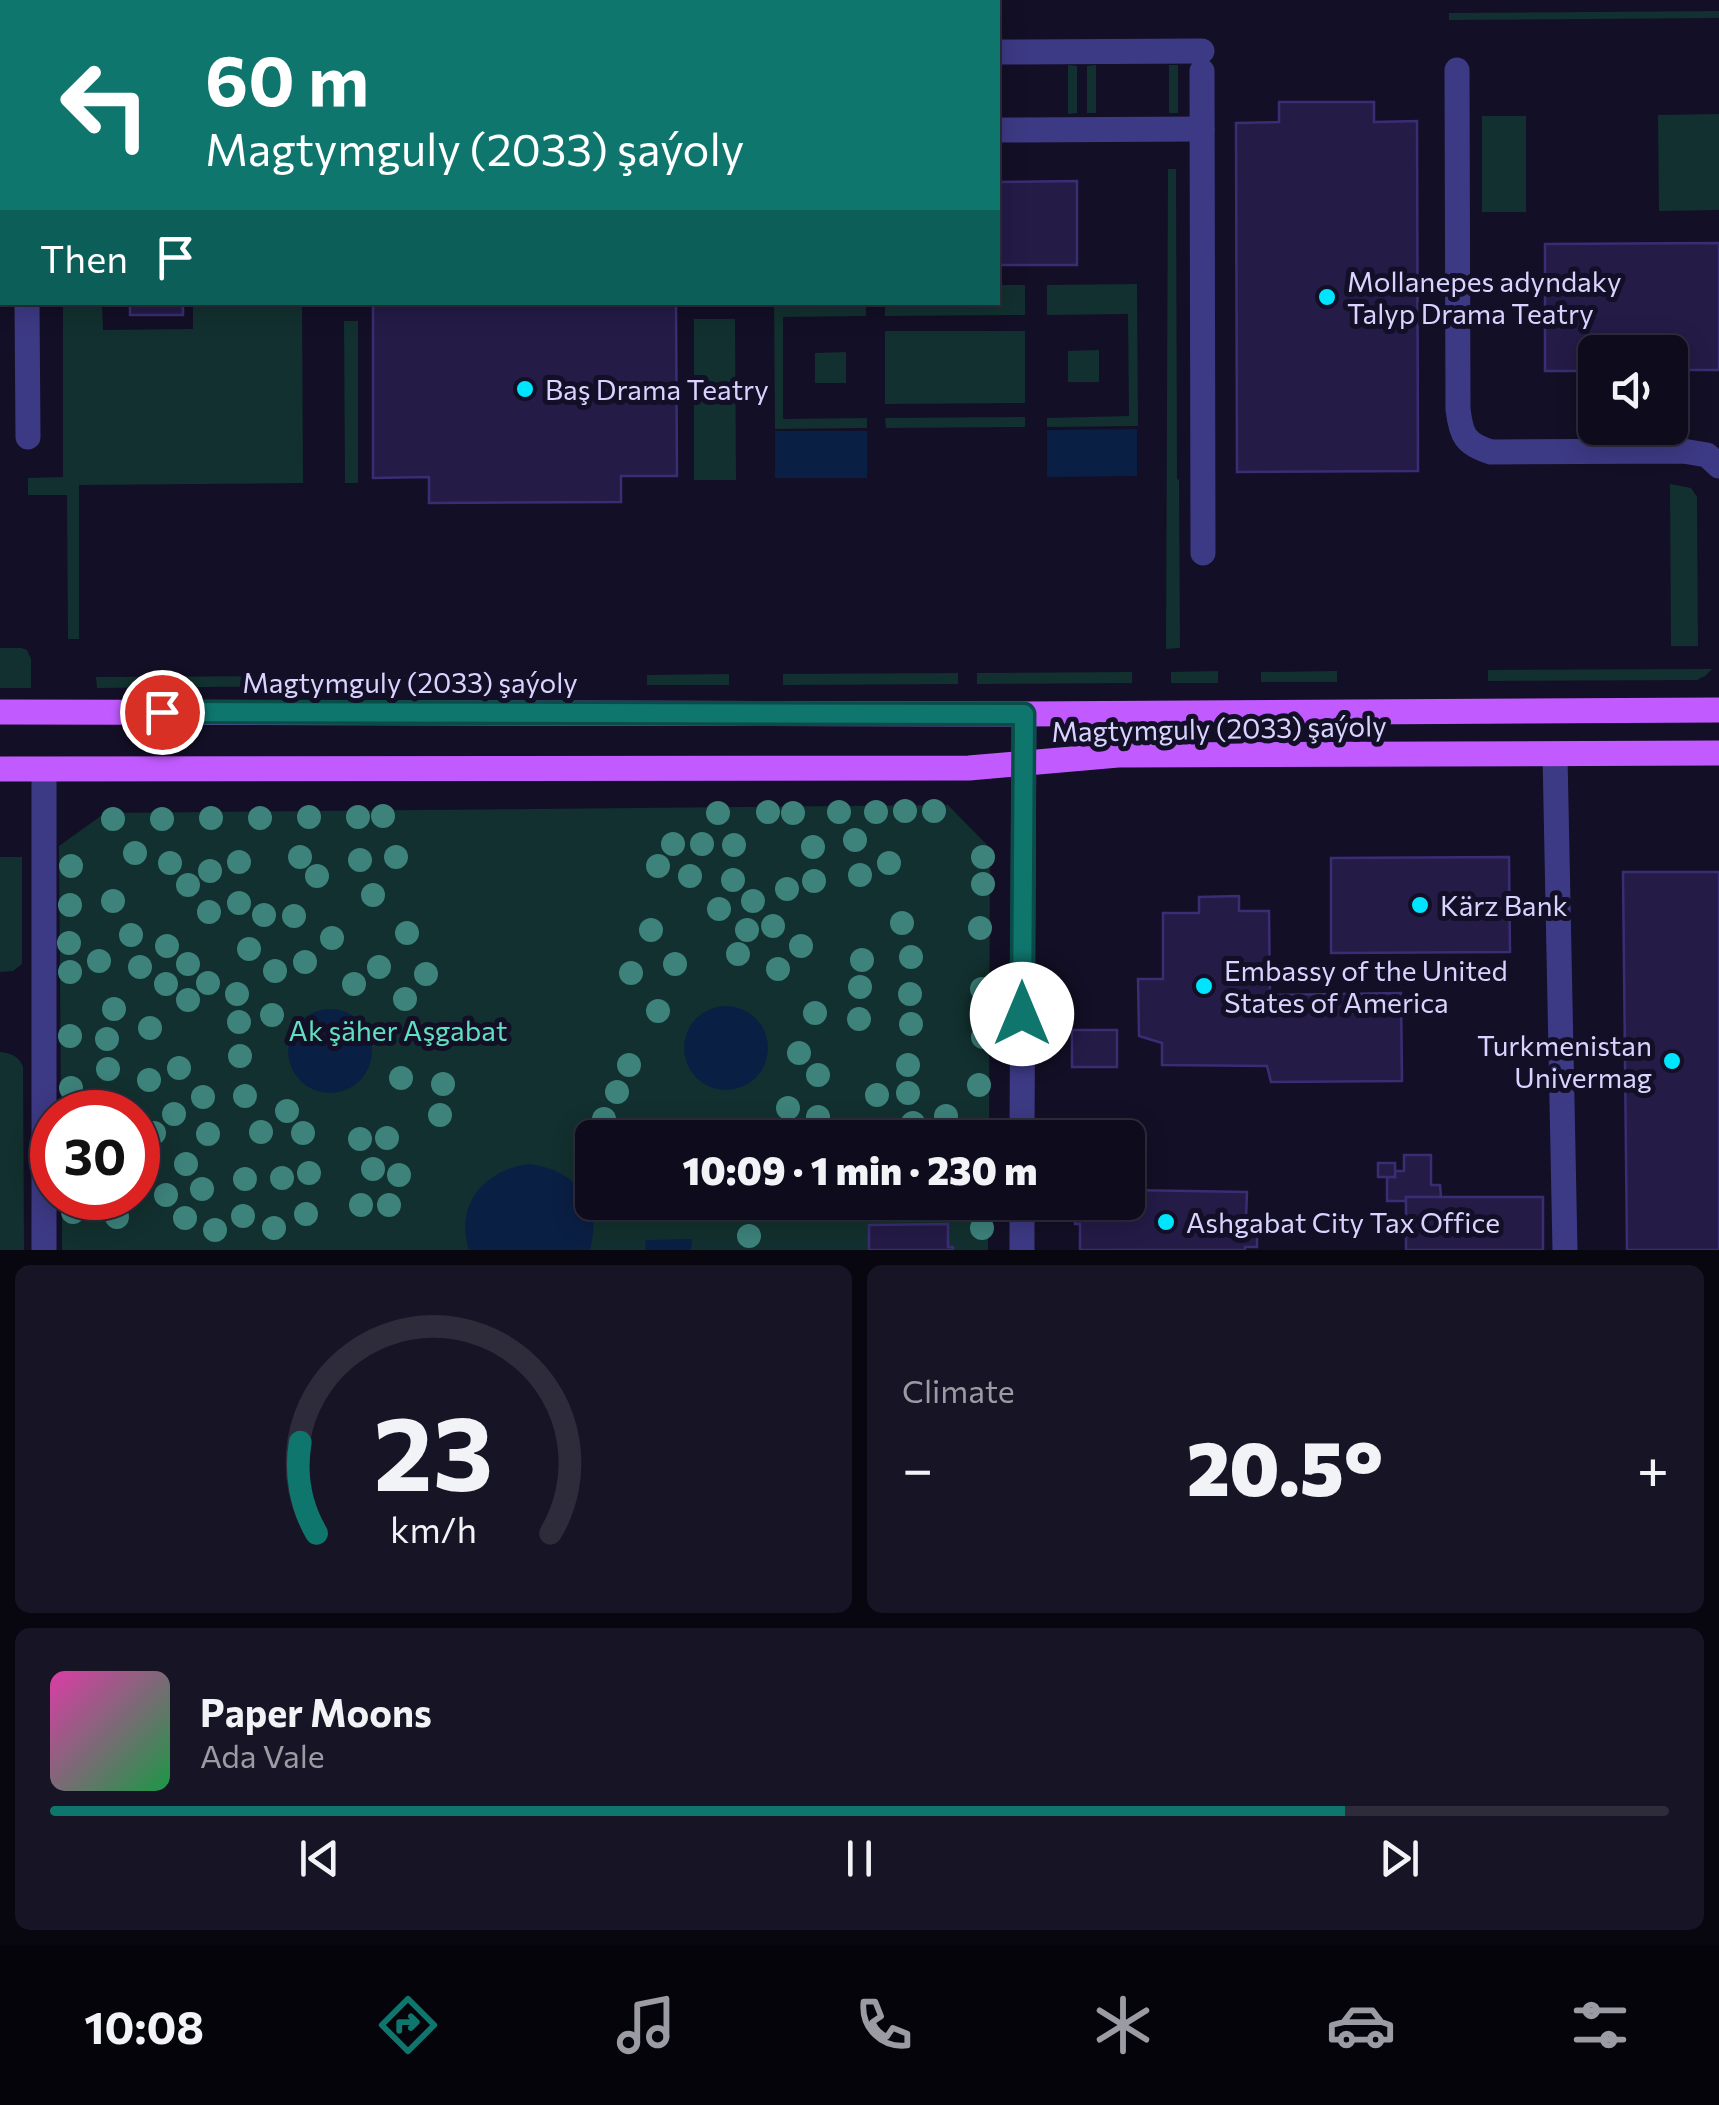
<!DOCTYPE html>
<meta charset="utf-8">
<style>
body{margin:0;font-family:Commissioner,sans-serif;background:#171425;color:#f1f3f6;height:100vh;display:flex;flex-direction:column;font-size:38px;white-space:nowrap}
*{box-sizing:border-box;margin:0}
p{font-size:32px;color:#9b9ba3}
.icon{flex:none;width:55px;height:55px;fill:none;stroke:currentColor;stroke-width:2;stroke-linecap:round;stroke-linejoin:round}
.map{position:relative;height:1250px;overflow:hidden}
.panel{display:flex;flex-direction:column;gap:15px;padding:15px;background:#08060f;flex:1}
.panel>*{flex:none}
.banner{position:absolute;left:0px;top:0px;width:1000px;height:305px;box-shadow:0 5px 25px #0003,0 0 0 2px #2e2b3b;background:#0f766e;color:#fff;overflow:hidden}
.controls{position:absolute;left:1578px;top:335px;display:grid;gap:20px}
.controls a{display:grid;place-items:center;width:110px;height:110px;border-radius:15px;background:#0e0b1c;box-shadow:0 5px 25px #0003,0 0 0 2px #2e2b3b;font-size:50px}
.speed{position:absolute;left:30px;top:1090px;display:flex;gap:20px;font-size:50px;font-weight:700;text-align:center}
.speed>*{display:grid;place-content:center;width:130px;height:130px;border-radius:50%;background:#0e0b1c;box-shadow:0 5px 25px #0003,0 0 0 2px #2e2b3b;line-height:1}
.speed .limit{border:15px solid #d22;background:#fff;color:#111}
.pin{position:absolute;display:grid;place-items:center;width:85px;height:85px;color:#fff;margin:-42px;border:5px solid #fff;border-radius:50%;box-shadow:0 2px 10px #0007}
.me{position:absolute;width:110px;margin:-55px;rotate:0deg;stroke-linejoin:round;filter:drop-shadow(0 0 8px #0008)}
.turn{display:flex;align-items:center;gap:35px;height:210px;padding:0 40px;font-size:45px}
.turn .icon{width:130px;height:130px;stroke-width:2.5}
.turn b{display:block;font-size:70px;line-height:85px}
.then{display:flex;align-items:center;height:95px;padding:0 40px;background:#0003;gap:20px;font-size:38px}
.big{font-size:75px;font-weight:800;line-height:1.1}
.panel .tile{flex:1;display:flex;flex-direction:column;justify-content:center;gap:15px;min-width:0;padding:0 35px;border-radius:15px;background:#171425}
.panel .dial{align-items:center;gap:0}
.dial svg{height:260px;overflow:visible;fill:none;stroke:#2e2b3b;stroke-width:7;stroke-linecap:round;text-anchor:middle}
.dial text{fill:#f1f3f6;stroke:none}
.song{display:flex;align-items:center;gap:30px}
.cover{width:120px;height:120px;border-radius:15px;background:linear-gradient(135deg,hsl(320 70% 55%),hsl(140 70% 35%))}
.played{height:10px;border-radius:5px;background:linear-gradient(90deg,#0f766e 80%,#2e2b3b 80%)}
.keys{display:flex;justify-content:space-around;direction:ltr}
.heat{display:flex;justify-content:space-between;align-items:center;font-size:55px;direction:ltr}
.panel .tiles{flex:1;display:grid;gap:15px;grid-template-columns:1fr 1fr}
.tile:last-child{grid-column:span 2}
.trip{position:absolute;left:575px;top:1120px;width:570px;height:100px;border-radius:15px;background:#0e0b1c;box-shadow:0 5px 25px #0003,0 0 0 2px #2e2b3b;font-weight:800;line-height:100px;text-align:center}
.tabs{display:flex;height:160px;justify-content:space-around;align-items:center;background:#06040b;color:#9b9ba3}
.tabs .icon{width:70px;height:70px}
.tabs .on{color:#0f766e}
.tabs b{font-size:45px;color:#f1f3f6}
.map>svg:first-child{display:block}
</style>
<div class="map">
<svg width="1719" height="1250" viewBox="0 0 1719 1250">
<rect width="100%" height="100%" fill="#130f26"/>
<g fill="#12302f">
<path d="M231 0H745L746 1 231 2Z"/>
<path d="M1719 11V18L1449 20V13Z"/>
<path d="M1068 65 1077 66V113L1068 114Z"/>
<path d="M1096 65V113H1087V66Z"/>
<rect x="1169" y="65" width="9" height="48"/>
<path d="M1719 114V210L1659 211 1658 115Z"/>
<rect x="1482" y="116" width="44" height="96"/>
<path d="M1168 169H1176L1177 479 1179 480 1180 648 1166 649Z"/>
<path d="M1137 284 1138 426 1047 427V418L1129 416 1128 314 1047 315V285Z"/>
<path d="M998 285H1025V315L885 316V303L998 302Z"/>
<path d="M63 303H102L103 330 193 329V303H302L303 483 79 485V639H68L67 495H28V478L63 477Z"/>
<path d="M774 303H866V316L783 317V419L867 418V428L775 429Z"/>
<path d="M694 319H735L736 480H694Z"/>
<path d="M344 321H358V483H345Z"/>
<path d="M885 331H1025V403L885 404Z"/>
<path d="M1099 350V382H1068V351Z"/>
<path d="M846 352V383H815V353Z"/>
<path d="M1025 417V427L886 428 885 418Z"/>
<path d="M1670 484 1691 488 1697 497 1698 646H1671Z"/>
<path d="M0 648H21L27 650 31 659V688H0Z"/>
<path d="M1712 669 1705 676 1697 680 1488 681V670Z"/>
<path d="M1218 671V683H1171V672Z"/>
<path d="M1337 671V682H1261V672Z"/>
<path d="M1132 672V683L977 684V673Z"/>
<path d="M958 673V684L783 685V674Z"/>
<path d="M729 674V685H647V675Z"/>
<path d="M344 675H415L416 686 344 687Z"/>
<path d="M299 676V686L97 688 96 677Z"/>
<path d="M948 805 990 848 989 1137 592 1138V1202L989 1203 988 1250H62V1198H138V1112H61L59 846 105 813Z"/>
<path d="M0 857H22V964L13 971 0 972Z"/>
<path d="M0 1052C11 1053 19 1056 23 1067L24 1250H0Z"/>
</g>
<g fill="#0a1f44">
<path d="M1137 429V476L1047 477V430Z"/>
<rect x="775" y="431" width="92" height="47"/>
<circle cx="726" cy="1048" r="42"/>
<circle cx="330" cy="1051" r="42"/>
<path d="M529 1164C576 1170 603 1203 590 1250H469C454 1204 485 1170 529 1164Z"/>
<path d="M692 1239 691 1250H645L646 1240Z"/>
</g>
<g fill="#241b47" stroke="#3b2d73" stroke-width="2.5">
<path d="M1279 102H1374V122L1417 121 1418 471 1237 472 1236 123 1279 122Z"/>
<path d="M1077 181V265H998V182Z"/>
<path d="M1719 243V370H1670V352H1595V371H1545V244Z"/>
<rect x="130" y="302" width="53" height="13"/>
<path d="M373 302H676L677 476H621V502L429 503V477L373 478Z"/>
<path d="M1509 857 1510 952 1331 953V858Z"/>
<path d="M1623 872H1719V1250H1627Z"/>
<path d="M1239 896V911H1269L1270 995 1401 993 1402 1081 1271 1082 1267 1066 1162 1065V1043L1139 1036 1138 979H1163V913H1199V897Z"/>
<rect x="1072" y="1030" width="45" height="37"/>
<path d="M1404 1155H1431V1185H1440L1441 1197H1406V1201H1387V1177H1395V1171H1404Z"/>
<rect x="1378" y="1163" width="17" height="14"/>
<path d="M1128 1190 1247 1192 1246 1220H1257V1247H1245V1250H1080V1224H1075V1202H1128Z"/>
<rect x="1406" y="1197" width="137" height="53"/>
<path d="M948 1224V1247H953V1250H869V1225Z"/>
</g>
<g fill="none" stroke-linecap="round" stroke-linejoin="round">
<g stroke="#3d3a85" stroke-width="25">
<path d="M24 0V2"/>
<path d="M197 0V2"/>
<path d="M760 2V0"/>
<path d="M998 52 1202 51"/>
<path d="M1457 70 1458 409C1461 435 1465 444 1491 452L1683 451 1707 455 1719 466"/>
<path d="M1202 71 1203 553"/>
<path d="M998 130 1202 129"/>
<path d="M27 302 28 437"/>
<path d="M1555 755 1565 1250"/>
<path d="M1022 1138 1024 714"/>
<path d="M44 1250V770"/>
<path d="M1022 1250V1202"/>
</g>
<g stroke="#c25bff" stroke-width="25">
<path d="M0 712 1024 714 1719 710"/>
<path d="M0 769 969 768 1118 755 1719 753"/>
</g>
</g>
<g fill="#3d827b">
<circle cx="905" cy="811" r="12"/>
<circle cx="934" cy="811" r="12"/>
<circle cx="768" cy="812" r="12"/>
<circle cx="839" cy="812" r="12"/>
<circle cx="876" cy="812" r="12"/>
<circle cx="718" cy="813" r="12"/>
<circle cx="793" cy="813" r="12"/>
<circle cx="383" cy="816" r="12"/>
<circle cx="309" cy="817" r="12"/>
<circle cx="358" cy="817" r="12"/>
<circle cx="211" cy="818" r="12"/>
<circle cx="260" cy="818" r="12"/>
<circle cx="113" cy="819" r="12"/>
<circle cx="162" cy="819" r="12"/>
<circle cx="855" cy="840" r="12"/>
<circle cx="673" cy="844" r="12"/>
<circle cx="702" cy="844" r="12"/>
<circle cx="734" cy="845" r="12"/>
<circle cx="813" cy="847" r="12"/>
<circle cx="135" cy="853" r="12"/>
<circle cx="300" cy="857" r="12"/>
<circle cx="396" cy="857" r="12"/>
<circle cx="983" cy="857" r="12"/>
<circle cx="360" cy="860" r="12"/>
<circle cx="239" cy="862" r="12"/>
<circle cx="170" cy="863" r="12"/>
<circle cx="889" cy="863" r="12"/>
<circle cx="71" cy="866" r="12"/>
<circle cx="658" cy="866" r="12"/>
<circle cx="210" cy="871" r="12"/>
<circle cx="860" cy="875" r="12"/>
<circle cx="317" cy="876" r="12"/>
<circle cx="690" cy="876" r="12"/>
<circle cx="733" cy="880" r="12"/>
<circle cx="814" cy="881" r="12"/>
<circle cx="983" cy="884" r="12"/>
<circle cx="188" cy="885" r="12"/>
<circle cx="787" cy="889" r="12"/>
<circle cx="373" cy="895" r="12"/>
<circle cx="113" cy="901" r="12"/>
<circle cx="753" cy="901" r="12"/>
<circle cx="239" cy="903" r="12"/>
<circle cx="70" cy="905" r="12"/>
<circle cx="719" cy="909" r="12"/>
<circle cx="209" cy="912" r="12"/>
<circle cx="264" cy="915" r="12"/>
<circle cx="294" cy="916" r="12"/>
<circle cx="902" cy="923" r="12"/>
<circle cx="773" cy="926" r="12"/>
<circle cx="980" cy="928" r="12"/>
<circle cx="651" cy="930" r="12"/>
<circle cx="747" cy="930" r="12"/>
<circle cx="407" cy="933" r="12"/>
<circle cx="131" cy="935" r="12"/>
<circle cx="332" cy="938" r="12"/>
<circle cx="69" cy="943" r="12"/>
<circle cx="167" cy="946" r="12"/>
<circle cx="801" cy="946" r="12"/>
<circle cx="249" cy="949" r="12"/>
<circle cx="738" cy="954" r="12"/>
<circle cx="911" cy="957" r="12"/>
<circle cx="862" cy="960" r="12"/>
<circle cx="99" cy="961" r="12"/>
<circle cx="305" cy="962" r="12"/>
<circle cx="188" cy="964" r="12"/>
<circle cx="675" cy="964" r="12"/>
<circle cx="140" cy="967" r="12"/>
<circle cx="379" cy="967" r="12"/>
<circle cx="778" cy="969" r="12"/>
<circle cx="275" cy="971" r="12"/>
<circle cx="70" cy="972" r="12"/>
<circle cx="631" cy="973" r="12"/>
<circle cx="426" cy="974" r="12"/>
<circle cx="208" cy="983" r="12"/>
<circle cx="166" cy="984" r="12"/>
<circle cx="354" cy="984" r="12"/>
<circle cx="860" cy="987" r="12"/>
<circle cx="982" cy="989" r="12"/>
<circle cx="237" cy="994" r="12"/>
<circle cx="910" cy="994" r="12"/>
<circle cx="405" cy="999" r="12"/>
<circle cx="188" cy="1000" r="12"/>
<circle cx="114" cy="1009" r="12"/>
<circle cx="658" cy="1011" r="12"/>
<circle cx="815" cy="1013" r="12"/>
<circle cx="272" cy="1015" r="12"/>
<circle cx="859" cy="1019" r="12"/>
<circle cx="239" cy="1022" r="12"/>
<circle cx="911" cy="1024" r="12"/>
<circle cx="150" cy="1028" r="12"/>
<circle cx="70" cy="1036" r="12"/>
<circle cx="983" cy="1037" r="12"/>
<circle cx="107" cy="1039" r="12"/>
<circle cx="799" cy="1053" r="12"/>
<circle cx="240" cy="1056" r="12"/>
<circle cx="629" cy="1065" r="12"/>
<circle cx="908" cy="1065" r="12"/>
<circle cx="179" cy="1068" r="12"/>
<circle cx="108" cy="1069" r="12"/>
<circle cx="818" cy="1075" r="12"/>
<circle cx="401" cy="1078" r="12"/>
<circle cx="149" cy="1080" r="12"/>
<circle cx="443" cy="1084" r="12"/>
<circle cx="979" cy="1085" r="12"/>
<circle cx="71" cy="1088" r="12"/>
<circle cx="617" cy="1092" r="12"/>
<circle cx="908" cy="1093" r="12"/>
<circle cx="877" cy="1095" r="12"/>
<circle cx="245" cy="1096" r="12"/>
<circle cx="203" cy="1097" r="12"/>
<circle cx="788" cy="1108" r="12"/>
<circle cx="287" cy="1111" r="12"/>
<circle cx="174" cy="1114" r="12"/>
<circle cx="440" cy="1115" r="12"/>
<circle cx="946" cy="1116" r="12"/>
<circle cx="818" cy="1117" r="12"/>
<circle cx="604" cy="1119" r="12"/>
<circle cx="913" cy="1123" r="12"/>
<circle cx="261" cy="1132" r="12"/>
<circle cx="154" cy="1133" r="12"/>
<circle cx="303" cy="1133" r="12"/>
<circle cx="208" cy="1134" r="12"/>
<circle cx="387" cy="1138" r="12"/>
<circle cx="360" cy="1139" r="12"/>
<circle cx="186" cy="1164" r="12"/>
<circle cx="373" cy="1169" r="12"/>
<circle cx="309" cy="1173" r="12"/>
<circle cx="399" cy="1175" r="12"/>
<circle cx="282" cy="1178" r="12"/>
<circle cx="245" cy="1179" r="12"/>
<circle cx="202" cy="1189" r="12"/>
<circle cx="166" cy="1195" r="12"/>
<circle cx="361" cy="1205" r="12"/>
<circle cx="389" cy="1205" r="12"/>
<circle cx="73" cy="1212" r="12"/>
<circle cx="306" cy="1214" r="12"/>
<circle cx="243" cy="1216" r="12"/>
<circle cx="117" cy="1217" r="12"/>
<circle cx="185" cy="1218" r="12"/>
<circle cx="274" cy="1228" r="12"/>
<circle cx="982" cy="1228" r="12"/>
<circle cx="215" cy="1230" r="12"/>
<circle cx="749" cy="1236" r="12"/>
</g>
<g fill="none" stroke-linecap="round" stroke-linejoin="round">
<defs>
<path id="route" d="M162 712 1024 714 1022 1014"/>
</defs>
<use href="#route" stroke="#0a4d48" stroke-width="25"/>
<use href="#route" stroke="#0f766e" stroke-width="18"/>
</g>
<g fill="#00e5ff" stroke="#130f26" stroke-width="4">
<circle cx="1327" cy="297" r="10"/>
<circle cx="525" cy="389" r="10"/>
<circle cx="1420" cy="905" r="10"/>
<circle cx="1204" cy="986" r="10"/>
<circle cx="1672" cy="1061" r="10"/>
<circle cx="1166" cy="1222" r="10"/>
</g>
<g text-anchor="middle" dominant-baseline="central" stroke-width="10" stroke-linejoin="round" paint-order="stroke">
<g font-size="28" fill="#d9d4ff" stroke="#130f26" text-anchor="start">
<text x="1347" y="281">Mollanepes adyndaky<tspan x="1347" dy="32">Talyp Drama Teatry</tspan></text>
<text x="545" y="389">Baş Drama Teatry</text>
<text x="1440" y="905">Kärz Bank</text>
<text x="1224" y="970">Embassy of the United<tspan x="1224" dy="32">States of America</tspan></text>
<text x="1652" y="1045" text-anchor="end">Turkmenistan<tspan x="1652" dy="32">Univermag</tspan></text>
<text x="1186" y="1222">Ashgabat City Tax Office</text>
</g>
<g font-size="28" fill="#d9d4ff" stroke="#130f26">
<text x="410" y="682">Magtymguly (2033) şaýoly</text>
<text transform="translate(1219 728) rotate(-1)">Magtymguly (2033) şaýoly</text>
</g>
<g font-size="28" fill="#5fe0c0" stroke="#130f26">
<text x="398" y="1030">Ak şäher Aşgabat</text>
</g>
</g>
</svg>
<div class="controls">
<a><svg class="icon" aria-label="sound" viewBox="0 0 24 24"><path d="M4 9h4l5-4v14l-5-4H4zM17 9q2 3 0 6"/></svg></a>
</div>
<div class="speed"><div class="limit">30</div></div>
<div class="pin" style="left:162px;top:712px;background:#d93025"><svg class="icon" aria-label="arrive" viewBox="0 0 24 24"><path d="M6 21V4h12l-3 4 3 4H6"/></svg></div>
<svg class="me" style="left:1022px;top:1014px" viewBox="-20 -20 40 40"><circle r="19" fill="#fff"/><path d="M0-13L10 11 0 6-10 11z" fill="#0f766e"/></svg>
<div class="trip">10:09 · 1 min · 230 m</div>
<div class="banner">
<div class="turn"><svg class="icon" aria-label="left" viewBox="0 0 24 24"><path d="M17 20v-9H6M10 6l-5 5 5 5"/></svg><div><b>60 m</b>Magtymguly (2033) şaýoly</div></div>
<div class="then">Then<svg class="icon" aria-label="arrive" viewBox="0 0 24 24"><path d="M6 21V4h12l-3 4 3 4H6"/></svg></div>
</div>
</div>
<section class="panel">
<div class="tiles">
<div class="tile dial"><svg viewBox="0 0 100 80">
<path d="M14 69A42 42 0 1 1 86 69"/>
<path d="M14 69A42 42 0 0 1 9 41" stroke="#0f766e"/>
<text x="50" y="56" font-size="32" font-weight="700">23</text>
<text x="50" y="72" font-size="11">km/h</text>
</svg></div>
<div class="tile"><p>Climate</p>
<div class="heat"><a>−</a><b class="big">20.5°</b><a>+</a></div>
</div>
<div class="tile">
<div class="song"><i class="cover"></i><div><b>Paper Moons</b><p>Ada Vale</p></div></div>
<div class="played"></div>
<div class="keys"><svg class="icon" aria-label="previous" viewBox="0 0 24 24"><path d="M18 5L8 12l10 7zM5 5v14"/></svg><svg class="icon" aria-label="pause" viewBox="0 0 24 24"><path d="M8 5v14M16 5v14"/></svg><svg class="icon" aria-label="next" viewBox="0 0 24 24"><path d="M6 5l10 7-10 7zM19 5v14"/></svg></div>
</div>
</div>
</section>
<nav class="tabs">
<b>10:08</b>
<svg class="icon on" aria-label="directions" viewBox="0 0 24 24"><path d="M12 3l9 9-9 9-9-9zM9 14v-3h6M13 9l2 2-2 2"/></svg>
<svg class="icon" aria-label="music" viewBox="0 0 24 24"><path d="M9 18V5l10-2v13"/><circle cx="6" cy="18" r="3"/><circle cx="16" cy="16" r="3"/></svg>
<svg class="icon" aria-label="phone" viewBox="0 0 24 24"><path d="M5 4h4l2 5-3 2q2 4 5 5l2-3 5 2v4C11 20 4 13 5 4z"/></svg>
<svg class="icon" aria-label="climate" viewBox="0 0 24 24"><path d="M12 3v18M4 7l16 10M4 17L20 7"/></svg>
<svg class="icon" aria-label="car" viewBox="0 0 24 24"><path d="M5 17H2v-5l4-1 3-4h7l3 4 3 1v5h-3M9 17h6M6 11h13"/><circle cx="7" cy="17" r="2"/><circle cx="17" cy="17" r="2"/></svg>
<svg class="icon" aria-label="filters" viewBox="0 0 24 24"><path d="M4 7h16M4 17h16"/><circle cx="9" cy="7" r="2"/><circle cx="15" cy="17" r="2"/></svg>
</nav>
